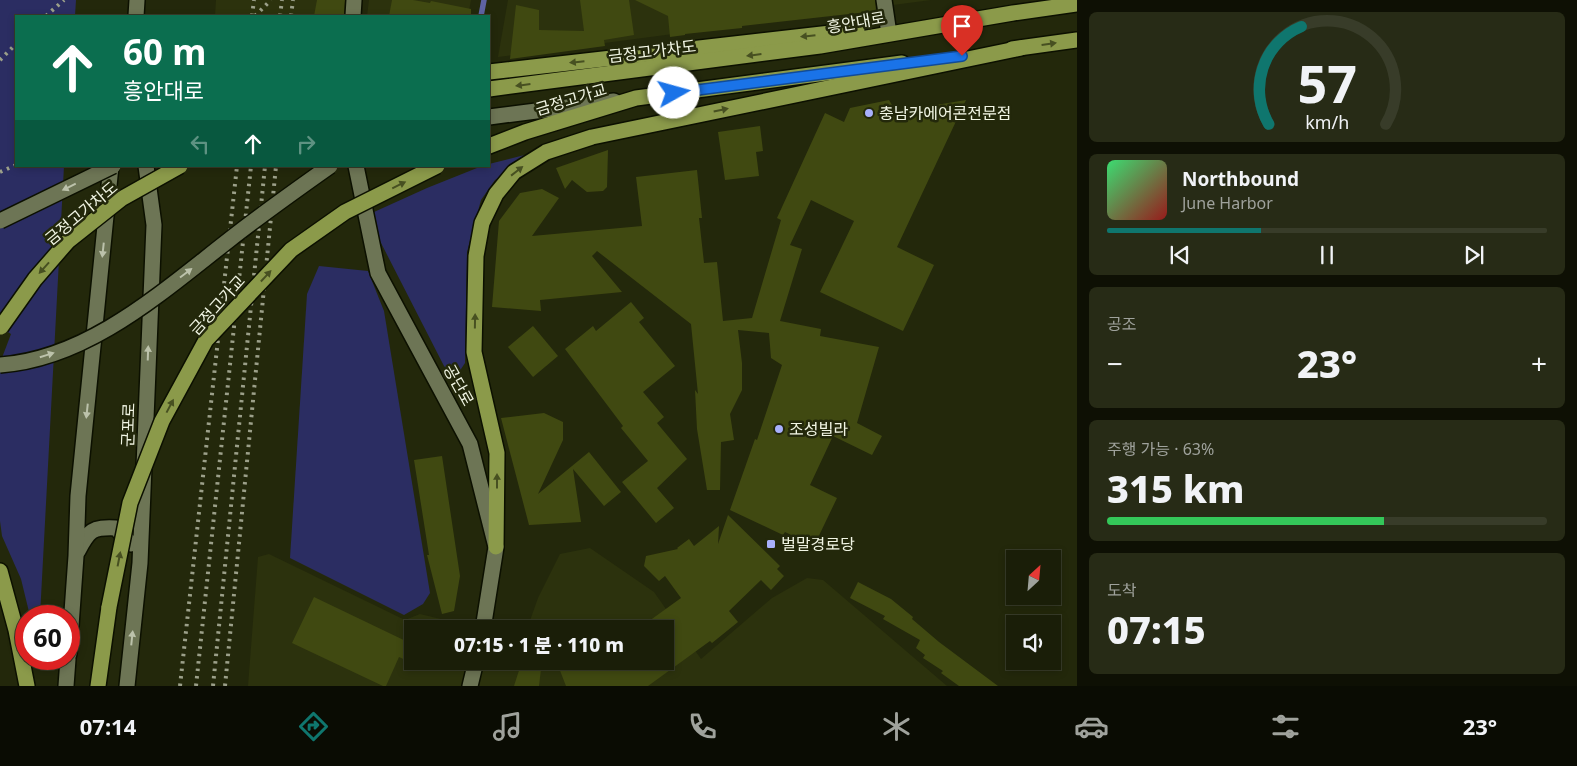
<!DOCTYPE html>
<html lang="ko">
<meta charset="utf-8">
<style>
body{margin:0;font-family:"Noto Sans","Noto Sans KR",sans-serif;background:#272b16;color:#f1f3f6;height:100vh;display:flex;flex-direction:column;font-size:19px;white-space:nowrap}
*{box-sizing:border-box;margin:0}
p{font-size:16px;color:#9fa29c}
.icon{flex:none;width:28px;height:28px;fill:none;stroke:currentColor;stroke-width:2;stroke-linecap:round;stroke-linejoin:round}
.map{position:relative;flex:1;overflow:hidden}
.side{display:flex;flex-direction:column;gap:12px;padding:12px;background:#0e1004;width:500px}
.side>*{flex:none}
.hud{position:absolute;left:15px;top:15px;width:475px;height:152px;border-radius:0px;box-shadow:0 2px 8px #0003,0 0 0 1px #383c29;background:#0b6e4f;color:#fff;overflow:hidden}
.needle{width:32px;rotate:26deg}
.buttons{position:absolute;left:1006px;top:550px;display:grid;gap:10px}
.buttons a{display:grid;place-items:center;width:55px;height:55px;border-radius:0px;background:#1a1e08;box-shadow:0 2px 8px #0003,0 0 0 1px #383c29;font-size:25px}
.speed{position:absolute;left:15px;top:605px;display:flex;gap:10px;font-size:25px;font-weight:700;text-align:center}
.speed>*{display:grid;place-content:center;width:65px;height:65px;border-radius:50%;background:#1a1e08;box-shadow:0 2px 8px #0003,0 0 0 1px #383c29;line-height:1}
.speed .limit{border:8px solid #d22;background:#fff;color:#111}
.pin{position:absolute;display:grid;place-items:center;width:42px;height:42px;color:#fff;margin:-51px -21px;border-radius:50% 50% 50% 0;rotate:-45deg;box-shadow:0 0 5px #0007}
.pin .icon{rotate:45deg}
.me{position:absolute;width:55px;margin:-28px;rotate:83deg;stroke-linejoin:round;filter:drop-shadow(0 0 4px #0008)}
.turn{display:flex;align-items:center;gap:18px;height:105px;padding:0 25px;font-size:22px}
.turn .icon{width:65px;height:65px;stroke-width:2.5}
.turn b{display:block;font-size:35px;line-height:42px}
.lanes{display:flex;align-items:center;height:48px;padding:0 25px;background:#0003;justify-content:center;gap:25px;direction:ltr}
.lanes .off{opacity:.35}
.big{font-size:38px;font-weight:800;line-height:1.1}
.side .tile{flex:1;display:flex;flex-direction:column;justify-content:center;gap:8px;min-width:0;padding:0 18px;border-radius:8px;background:#272b16}
.side .dial{align-items:center;gap:0}
.dial svg{height:130px;overflow:visible;fill:none;stroke:#383c29;stroke-width:7;stroke-linecap:round;text-anchor:middle}
.dial text{fill:#f1f3f6;stroke:none}
.song{display:flex;align-items:center;gap:15px}
.cover{width:60px;height:60px;border-radius:8px;background:linear-gradient(135deg,hsl(140 70% 55%),hsl(0 70% 35%))}
.played{height:5px;border-radius:2px;background:linear-gradient(90deg,#0f766e 35%,#383c29 35%)}
.keys{display:flex;justify-content:space-around;direction:ltr}
.heat{display:flex;justify-content:space-between;align-items:center;font-size:28px;direction:ltr}
.charge{height:8px;border-radius:4px;background:linear-gradient(90deg,#34c759 63%,#383c29 0)}
.trip{position:absolute;left:404px;top:620px;width:270px;height:50px;border-radius:0px;background:#1a1e08;box-shadow:0 2px 8px #0003,0 0 0 1px #383c29;font-weight:800;line-height:50px;text-align:center}
.dock{display:flex;height:80px;justify-content:space-around;align-items:center;background:#0a0c03;color:#9fa29c}
.dock .icon{width:35px;height:35px}
.dock .current{color:#0f766e}
.dock b{font-size:22px;color:#f1f3f6}
main{display:flex;flex:1;min-height:0}
.map>svg:first-child{display:block}
</style>
<main>
<div class="map">
<svg width="1077" height="686" viewBox="0 0 1077 686">
<rect width="100%" height="100%" fill="#23280b"/>
<g fill="#2c320d">
<path d="M216 0H330L328 16H215Z"/>
<path d="M369 0H471L468 16H367Z"/>
<path d="M508 0H931L498 57Z"/>
<path d="M590 548 654 592 701 659 772 598 807 578 823 580 947 686H248L258 557 269 554 405 620 420 614 482 629H412V661H665V629H527L538 598 560 554Z"/>
</g>
<g fill="#2b2d62">
<path d="M0 0H76L75 16H16V166H64L40 616H30L21 579 2 536 0 521V363L11 334 0 327Z"/>
<path d="M536 152 495 180 481 200 467 252 465 363 459 372 452 374 444 366 380 241 374 212 427 188 482 166H489V164Z"/>
<path d="M319 266 368 271 384 311 430 593 423 604 404 615 290 558 307 294Z"/>
</g>
<g fill="none" stroke-linecap="round" stroke-linejoin="round">
<path stroke="#5e63a2" stroke-width="5.5" d="M481 16 484 0"/>
</g>
<g fill="#404911">
<path d="M317 0H345L344 16H314Z"/>
<path d="M392 0H413L430 3 431 1 471 9V16H389Z"/>
<path d="M580 0H629L634 35 604 40 605 46 510 59 516 5 539 10V30L584 31Z"/>
<path d="M635 0H875L876 11 742 26V28L685 34V35L670 37 668 16Z"/>
<path d="M889 100 901 120 906 110 966 100 897 247 934 265 903 331 820 292 854 221 811 200 790 245 802 249 780 321 821 329 820 336 879 347 857 423 882 436 872 455 833 436 810 485 837 498 814 546 785 532 783 535 730 510 755 439 757 440 782 365 771 358 769 333 738 330 742 363V390L730 414 734 440 721 442 720 490H707L697 429 695 390 698 394 691 324 597 251 592 256 622 292 540 300 541 311 492 307 499 221 520 193 542 189 559 198 532 236 642 226 636 177 697 170 702 218H699L704 263 717 262 723 321 752 318 781 220 777 218 825 113 844 122 850 108Z"/>
<path d="M760 126 763 151 756 152 759 176 725 180 718 132Z"/>
<path d="M608 150 607 187 603 191 587 192 572 180 565 189 556 168Z"/>
<path d="M631 302 644 318 639 322 675 366 643 392 664 417 657 423 687 459 657 488 674 508 656 523 622 482 648 461 621 428 623 426 565 349 593 326 596 331Z"/>
<path d="M533 326 558 356 533 377 508 347Z"/>
<path d="M544 413 563 422V440L538 494 589 452 621 492 604 506 573 469 581 522 529 525 501 418Z"/>
<path d="M442 456 460 576 454 611 442 614 427 555H429L414 460Z"/>
<path d="M728 515 780 566 777 569 784 576 771 590 761 580 729 611 738 622 712 643 710 641 648 686H566L559 668 576 661H665V629H638L681 598 665 576 659 581 644 566 646 556 678 549 677 548 689 539 694 546 719 526 718 544Z"/>
<path d="M858 582 891 599 913 617 912 619 939 642 998 686H959L941 673 943 671 923 658 925 655 916 648 920 640 883 619 885 616 850 598Z"/>
<path d="M314 597 412 644V663L399 657 386 686H383L292 643Z"/>
<path d="M522 661H542L539 686H514Z"/>
</g>
<g fill="none" stroke-linecap="round" stroke-linejoin="round">
<defs>
<g id="minor">
<path d="M884 0 888 27"/>
<path d="M136 16 137 0"/>
<path d="M353 16 354 0"/>
<path d="M489 117 614 101"/>
<path d="M356 166 378 273 470 444 496 547 483 629"/>
<path d="M78 551C89 530 92 527 116 528L131 544"/>
<path d="M69 654 76 556 78 496 111 166"/>
<path d="M66 686 68 659"/>
<path d="M127 686 140 563 154 225 146 166"/>
<path d="M470 686 476 661"/>
</g>
<g id="major">
<path d="M1012 49 1077 40"/>
<path d="M489 72 857 30"/>
<path d="M489 89 820 46 1013 13 1077 4"/>
<path d="M489 146 525 132 636 98 902 63"/>
<path d="M496 547 497 453 474 352 476 256 482 223 496 194 514 172 546 152 592 137 1021 48"/>
<path d="M0 571 16 630 27 686"/>
<path d="M98 686 109 607"/>
</g>
</defs>
<use href="#minor" stroke="#0c1000" stroke-width="18"/>
<use href="#major" stroke="#0c1000" stroke-width="18"/>
<use href="#minor" stroke="#6d7555" stroke-width="15"/>
<use href="#major" stroke="#8b9a4a" stroke-width="15"/>
<g stroke="#9ca08a" stroke-width="4" stroke-dasharray="2.5 5" stroke-linecap="butt">
<path d="M46 16 64 0"/>
<path d="M252 16 254 0"/>
<path d="M255 16 271 0"/>
<path d="M280 16 282 0"/>
<path d="M291 16 293 0"/>
<path d="M0 60 16 44"/>
<path d="M0 172 16 165"/>
<path d="M180 686 237 166"/>
<path d="M196 686 251 166"/>
<path d="M213 686 265 166"/>
<path d="M225 686 276 166"/>
</g>
<defs>
<g id="minor-bridge">
<path d="M0 221 113 166"/>
<path d="M0 365C88 359 162 292 229 240 262 214 296 190 330 166"/>
</g>
<g id="major-bridge">
<path d="M1 327 35 279 68 241 121 199 180 166"/>
<path d="M109 607 130 503 162 421 206 340 291 250 345 212 437 166"/>
</g>
</defs>
<use href="#minor-bridge" stroke="#0c1000" stroke-width="18" stroke-linecap="butt"/>
<use href="#major-bridge" stroke="#0c1000" stroke-width="18" stroke-linecap="butt"/>
<use href="#minor-bridge" stroke="#6d7555" stroke-width="15"/>
<use href="#major-bridge" stroke="#8b9a4a" stroke-width="15"/>
</g>
<defs><path id="oneway-solid" d="M-6-.8H1V-3.2L6.5 0L1 3.2V.8H-6Z" transform="scale(1.25)"/></defs>
<g fill="#475021">
<use href="#oneway-solid" transform="translate(808 36) rotate(174)"/>
<use href="#oneway-solid" transform="translate(1049 44) rotate(-8)"/>
<use href="#oneway-solid" transform="translate(754 55) rotate(173)"/>
<use href="#oneway-solid" transform="translate(577 62) rotate(174)"/>
<use href="#oneway-solid" transform="translate(523 85) rotate(173)"/>
<use href="#oneway-solid" transform="translate(721 110) rotate(-12)"/>
<use href="#oneway-solid" transform="translate(517 171) rotate(-38)"/>
<use href="#oneway-solid" transform="translate(399 185) rotate(-26)"/>
<use href="#oneway-solid" transform="translate(44 268) rotate(132)"/>
<use href="#oneway-solid" transform="translate(266 276) rotate(-47)"/>
<use href="#oneway-solid" transform="translate(475 321) rotate(-89)"/>
<use href="#oneway-solid" transform="translate(170 406) rotate(-62)"/>
<use href="#oneway-solid" transform="translate(497 481) rotate(-90)"/>
<use href="#oneway-solid" transform="translate(119 559) rotate(-79)"/>
</g>
<g fill="#bcc2ab">
<use href="#oneway-solid" transform="translate(69 187) rotate(154)"/>
<use href="#oneway-solid" transform="translate(103 250) rotate(96)"/>
<use href="#oneway-solid" transform="translate(186 273) rotate(-37)"/>
<use href="#oneway-solid" transform="translate(148 353) rotate(-88)"/>
<use href="#oneway-solid" transform="translate(47 355) rotate(-17)"/>
<use href="#oneway-solid" transform="translate(87 411) rotate(96)"/>
<use href="#oneway-solid" transform="translate(132 638) rotate(-84)"/>
</g>
<g fill="none" stroke-linecap="round" stroke-linejoin="round">
<defs>
<path id="route" d="M674 93 962 56"/>
</defs>
<use href="#route" stroke="#114b97" stroke-width="12"/>
<use href="#route" stroke="#1a73e8" stroke-width="9"/>
</g>
<g fill="#a8b0fc" stroke="#23280b" stroke-width="2">
<circle cx="869" cy="113" r="5"/>
<circle cx="779" cy="429" r="5"/>
<rect x="766" y="539" width="10" height="10" rx="2.5"/>
</g>
<g text-anchor="middle" dominant-baseline="central" stroke-width="5" stroke-linejoin="round" paint-order="stroke">
<g font-size="16" fill="#f1f5e4" stroke="#23280b">
<text transform="translate(856 22) rotate(-10)">흥안대로</text>
<text transform="translate(652 51) rotate(-7)">금정고가차도</text>
<text transform="translate(571 99) rotate(-17)">금정고가교</text>
<text transform="translate(81 213) rotate(-40)">금정고가차도</text>
<text transform="translate(217 305) rotate(-48)">금정고가교</text>
<text transform="translate(459 385) rotate(61)">공단로</text>
<text transform="translate(128 425) rotate(-88)">군포로</text>
</g>
<g font-size="16" fill="#f1f5e4" stroke="#23280b" text-anchor="start">
<text x="879" y="113">충남카에어콘전문점</text>
<text x="789" y="429">조성빌라</text>
<text x="781" y="544">벌말경로당</text>
</g>
</g>
</svg>
<div class="buttons">
<a><svg class="needle" viewBox="-14 -14 28 28"><path d="M0-13l5 13h-10z" fill="#e53935"/><path d="M0 13l5-13h-10z" fill="#9fa29c"/></svg></a>
<a><svg class="icon" aria-label="sound" viewBox="0 0 24 24"><path d="M4 9h4l5-4v14l-5-4H4zM17 9q2 3 0 6"/></svg></a>
</div>
<div class="speed"><div class="limit">60</div></div>
<div class="pin" style="left:962px;top:56px;background:#d93025"><svg class="icon" aria-label="arrive" viewBox="0 0 24 24"><path d="M6 21V4h12l-3 4 3 4H6"/></svg></div>
<svg class="me" style="left:674px;top:93px" viewBox="-20 -20 40 40"><circle r="19" fill="#fff"/><path d="M0-13L10 11 0 6-10 11z" fill="#1a73e8"/></svg>
<div class="trip">07:15 · 1 분 · 110 m</div>
<div class="hud">
<div class="turn"><svg class="icon" aria-label="ahead" viewBox="0 0 24 24"><path d="M12 20V5M6 11l6-6 6 6"/></svg><div><b>60 m</b>흥안대로</div></div>
<div class="lanes"><svg class="icon off" aria-label="left" viewBox="0 0 24 24"><path d="M17 20v-9H6M10 6l-5 5 5 5"/></svg><svg class="icon" aria-label="ahead" viewBox="0 0 24 24"><path d="M12 20V5M6 11l6-6 6 6"/></svg><svg class="icon off" aria-label="right" viewBox="0 0 24 24"><path d="M7 20v-9h11M14 6l5 5-5 5"/></svg></div>
</div>
</div>
<section class="side">
<div class="tile dial"><svg viewBox="0 0 100 80">
<path d="M14 69A42 42 0 1 1 86 69"/>
<path d="M14 69A42 42 0 0 1 34 9" stroke="#0f766e"/>
<text x="50" y="56" font-size="32" font-weight="700">57</text>
<text x="50" y="72" font-size="11">km/h</text>
</svg></div>
<div class="tile">
<div class="song"><i class="cover"></i><div><b>Northbound</b><p>June Harbor</p></div></div>
<div class="played"></div>
<div class="keys"><svg class="icon" aria-label="previous" viewBox="0 0 24 24"><path d="M18 5L8 12l10 7zM5 5v14"/></svg><svg class="icon" aria-label="pause" viewBox="0 0 24 24"><path d="M8 5v14M16 5v14"/></svg><svg class="icon" aria-label="next" viewBox="0 0 24 24"><path d="M6 5l10 7-10 7zM19 5v14"/></svg></div>
</div>
<div class="tile"><p>공조</p>
<div class="heat"><a>−</a><b class="big">23°</b><a>+</a></div>
</div>
<div class="tile"><p>주행 가능 · 63%</p><b class="big">315 km</b><div class="charge"></div></div>
<div class="tile"><p>도착</p><b class="big">07:15</b></div>
</section>
</main>
<nav class="dock">
<b>07:14</b>
<svg class="icon current" aria-label="directions" viewBox="0 0 24 24"><path d="M12 3l9 9-9 9-9-9zM9 14v-3h6M13 9l2 2-2 2"/></svg>
<svg class="icon" aria-label="music" viewBox="0 0 24 24"><path d="M9 18V5l10-2v13"/><circle cx="6" cy="18" r="3"/><circle cx="16" cy="16" r="3"/></svg>
<svg class="icon" aria-label="phone" viewBox="0 0 24 24"><path d="M5 4h4l2 5-3 2q2 4 5 5l2-3 5 2v4C11 20 4 13 5 4z"/></svg>
<svg class="icon" aria-label="climate" viewBox="0 0 24 24"><path d="M12 3v18M4 7l16 10M4 17L20 7"/></svg>
<svg class="icon" aria-label="car" viewBox="0 0 24 24"><path d="M5 17H2v-5l4-1 3-4h7l3 4 3 1v5h-3M9 17h6M6 11h13"/><circle cx="7" cy="17" r="2"/><circle cx="17" cy="17" r="2"/></svg>
<svg class="icon" aria-label="filters" viewBox="0 0 24 24"><path d="M4 7h16M4 17h16"/><circle cx="9" cy="7" r="2"/><circle cx="15" cy="17" r="2"/></svg>
<b>23°</b>
</nav>
